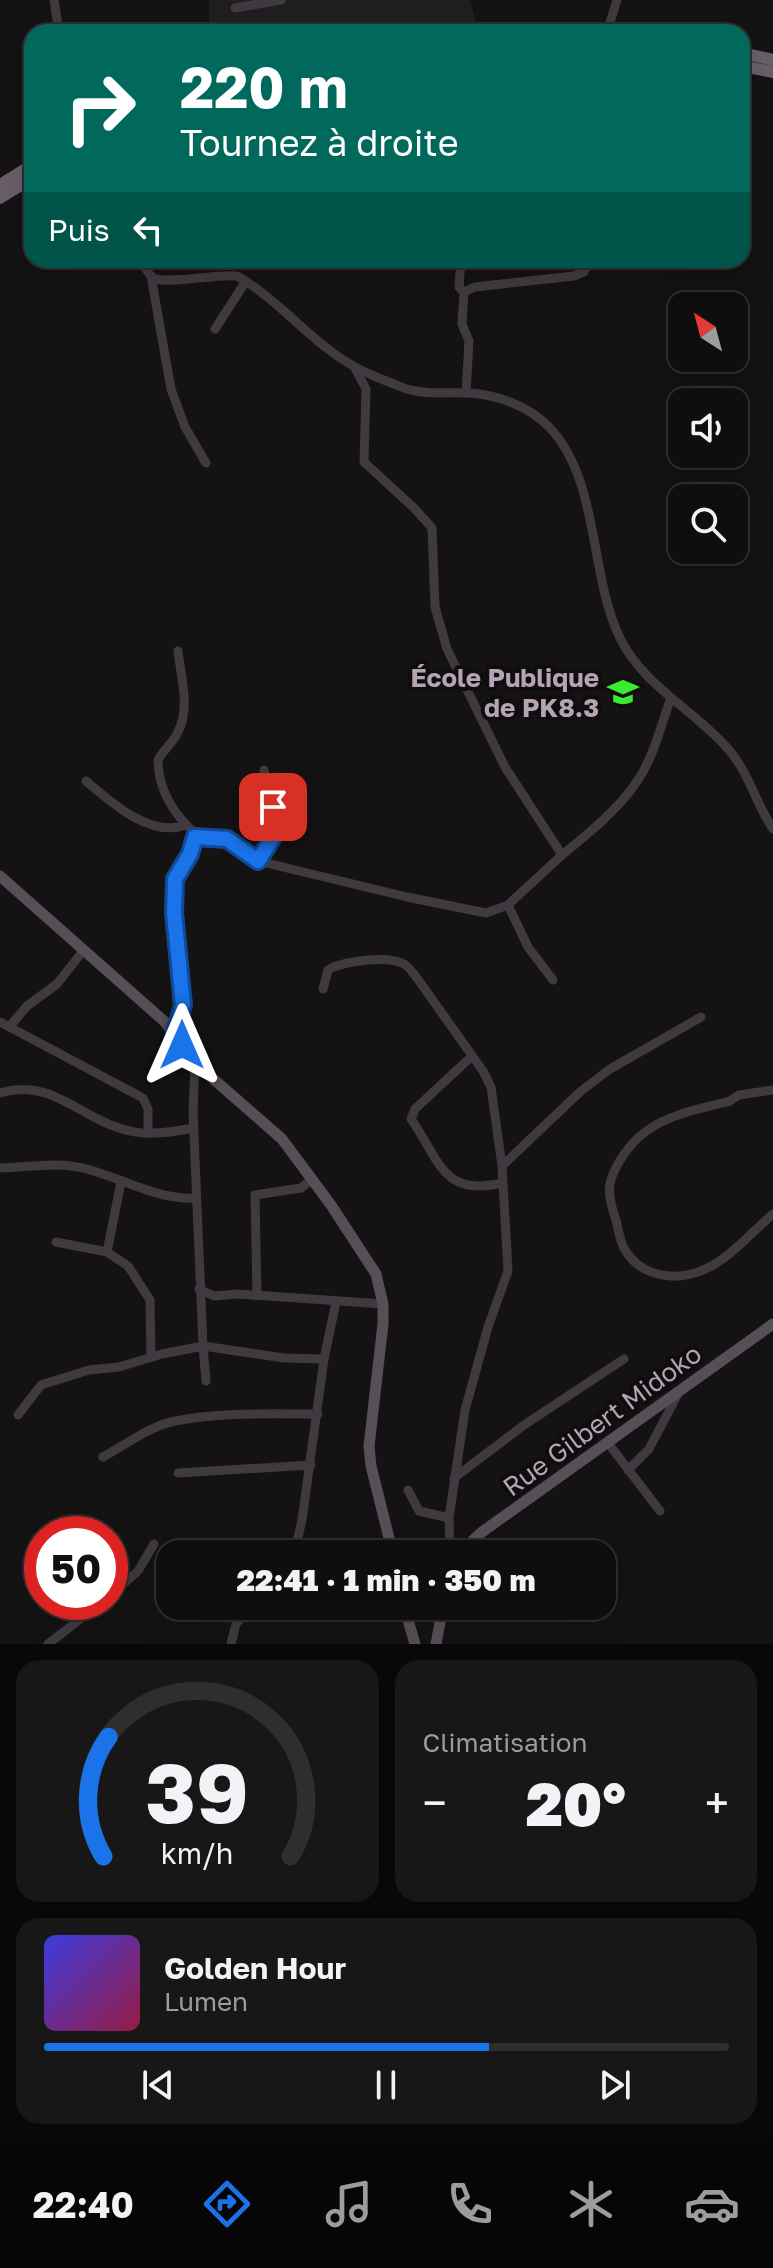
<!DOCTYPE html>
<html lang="fr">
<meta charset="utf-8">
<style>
body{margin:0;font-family:"Golos Text",sans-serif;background:#181717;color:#f1f3f6;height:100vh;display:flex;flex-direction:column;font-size:30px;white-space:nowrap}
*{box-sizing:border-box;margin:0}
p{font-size:26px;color:#9b9c9e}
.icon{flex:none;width:44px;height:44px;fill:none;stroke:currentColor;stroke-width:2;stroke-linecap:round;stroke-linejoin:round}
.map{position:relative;height:1644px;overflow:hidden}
.details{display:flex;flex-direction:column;gap:16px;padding:16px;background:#080808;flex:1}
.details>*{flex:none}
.banner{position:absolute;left:24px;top:24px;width:726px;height:244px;border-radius:24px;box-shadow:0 8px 32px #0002,0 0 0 2px #2f2e2e;background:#00695c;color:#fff;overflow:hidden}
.needle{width:52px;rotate:324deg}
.fabs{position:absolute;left:668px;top:292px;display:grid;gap:16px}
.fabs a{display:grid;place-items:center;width:80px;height:80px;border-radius:16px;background:#0f0e0e;box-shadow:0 8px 32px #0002,0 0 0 2px #2f2e2e;font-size:40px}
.speed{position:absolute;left:24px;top:1516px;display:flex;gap:16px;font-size:40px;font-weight:700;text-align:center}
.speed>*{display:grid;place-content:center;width:104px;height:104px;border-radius:50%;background:#0f0e0e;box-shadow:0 8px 32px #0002,0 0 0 2px #2f2e2e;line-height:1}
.speed .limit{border:12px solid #d22;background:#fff;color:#111}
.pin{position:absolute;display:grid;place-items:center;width:68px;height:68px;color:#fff;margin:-34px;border-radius:16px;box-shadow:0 4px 12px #0006}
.me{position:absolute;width:88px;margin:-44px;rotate:0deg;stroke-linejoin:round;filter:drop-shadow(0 0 6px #0008)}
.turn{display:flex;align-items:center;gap:28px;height:168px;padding:0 24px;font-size:36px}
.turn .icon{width:104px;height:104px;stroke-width:2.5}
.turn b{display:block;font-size:56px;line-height:68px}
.then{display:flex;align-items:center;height:76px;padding:0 24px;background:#0003;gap:16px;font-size:30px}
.big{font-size:60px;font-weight:800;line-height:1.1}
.details .widget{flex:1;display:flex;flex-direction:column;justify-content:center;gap:12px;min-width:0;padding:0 28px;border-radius:24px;background:#181717}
.details .dial{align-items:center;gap:0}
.dial svg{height:208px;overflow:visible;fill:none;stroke:#2f2e2e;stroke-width:7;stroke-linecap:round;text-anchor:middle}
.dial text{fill:#f1f3f6;stroke:none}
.song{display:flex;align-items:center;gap:24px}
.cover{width:96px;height:96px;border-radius:12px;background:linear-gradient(135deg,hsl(240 70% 55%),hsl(340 70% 35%))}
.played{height:8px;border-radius:4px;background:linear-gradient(90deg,#1a73e8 65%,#2f2e2e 65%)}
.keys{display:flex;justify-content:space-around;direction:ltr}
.heat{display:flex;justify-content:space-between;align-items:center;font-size:44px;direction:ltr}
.details .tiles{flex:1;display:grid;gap:16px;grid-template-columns:1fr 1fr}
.widget:last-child{grid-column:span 2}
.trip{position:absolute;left:156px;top:1540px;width:460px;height:80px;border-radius:24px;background:#0f0e0e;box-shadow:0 8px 32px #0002,0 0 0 2px #2f2e2e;font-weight:800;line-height:80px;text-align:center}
.tabs{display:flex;height:128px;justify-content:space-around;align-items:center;background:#060606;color:#9b9c9e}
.tabs .icon{width:56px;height:56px}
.tabs .selected{color:#1a73e8}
.tabs b{font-size:36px;color:#f1f3f6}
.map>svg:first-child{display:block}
</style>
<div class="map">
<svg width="773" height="1644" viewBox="0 0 773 1644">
<rect width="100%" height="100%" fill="#141213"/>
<path fill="#201e20" d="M209 0H470L479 32H209Z"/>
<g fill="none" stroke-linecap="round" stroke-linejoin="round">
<g stroke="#3f3a3f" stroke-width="9">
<path d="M54 0 59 32"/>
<path d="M235 8 281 0"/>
<path d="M607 32 617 0"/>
<path d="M141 260C144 265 147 273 152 277 163 286 218 273 237 276 280 300 313 345 357 368 372 376 391 383 407 389 426 395 448 392 467 393 496 394 529 406 549 427 600 480 589 575 620 638 644 687 695 710 729 750 749 773 756 804 773 829"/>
<path d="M461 260 459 287 464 292 475 287 574 276 584 272 590 260"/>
<path d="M151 276 171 389 185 427 206 463"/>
<path d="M464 292 462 324 469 341 466 393"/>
<path d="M215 329 246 281"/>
<path d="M86 781C112 803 150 838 186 825"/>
<path d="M195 837 227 839 258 861 407 897 486 913 508 905 562 855 505 767 447 649 435 607 432 528 414 508 364 462 366 389 355 368"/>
<path d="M562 855C589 833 619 809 638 780 654 756 661 725 671 698"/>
<path d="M258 861C282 827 272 809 264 770"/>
<path d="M508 905 528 947 553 980"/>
<path d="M323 989 328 970C343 961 387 955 404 964 409 967 413 973 417 978L483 1071 491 1087 502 1166"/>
<path d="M0 1022 143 1098 148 1109V1132"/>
<path d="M10 1026 27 1006 57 984 83 951"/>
<path d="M175 1033C183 1013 181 998 179 978 176 949 173 912 175 883 177 864 196 852 194 832 173 814 158 788 158 760 163 750 172 744 177 734 191 709 181 678 178 651"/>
<path d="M472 1056 415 1109 411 1119C440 1160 442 1197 502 1183"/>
<path d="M0 1093C53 1077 80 1120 130 1131 149 1136 173 1132 193 1128"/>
<path d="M730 1101C699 1109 663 1115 639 1137 627 1148 613 1168 610 1184 608 1195 612 1209 616 1220 618 1229 620 1242 625 1250 639 1274 669 1281 695 1273 726 1264 748 1235 773 1214"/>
<path d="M728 1102 739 1095 773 1090"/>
<path d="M0 1168C30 1167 58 1161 87 1169 124 1179 157 1200 196 1198"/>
<path d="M56 1242 107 1252 128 1266 150 1300 151 1357"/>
<path d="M107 1252 121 1182"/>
<path d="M199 1289 214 1296 238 1294 383 1304"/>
<path d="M257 1296 255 1195 301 1188 312 1179"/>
<path d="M206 1381 203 1346 284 1358 324 1359"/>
<path d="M18 1415 41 1385 89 1370 119 1367 162 1354 203 1346 193 1112 195 1063"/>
<path d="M608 1443 660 1511"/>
<path d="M103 1457C125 1445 150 1426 175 1421 221 1412 271 1414 318 1414"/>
<path d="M628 1470 649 1449 679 1392"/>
<path d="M178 1473 311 1465"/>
<path d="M454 1478 524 1425 624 1359"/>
<path d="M408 1490 419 1511 449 1518"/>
<path d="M294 1554 302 1520 324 1359 336 1302"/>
<path d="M450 1554 449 1518 465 1410 488 1327 508 1271 502 1166 581 1091 610 1069 701 1017"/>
<path d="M110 1596 138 1571 154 1544"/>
<path d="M48 1644 102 1602"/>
<path d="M231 1644 236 1624 251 1606"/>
</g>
<g stroke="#574f57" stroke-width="11">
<path d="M0 876 164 1021 195 1063 282 1139 331 1205 376 1274 383 1304V1324L369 1446 371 1466 393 1554"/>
<path d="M458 1554 482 1532 773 1324"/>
<path d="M404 1606 415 1644"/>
<path d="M436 1644 443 1606"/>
</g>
<g stroke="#695f69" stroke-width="12">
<path d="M742 53 773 60"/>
<path d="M742 66 773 72"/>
<path d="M0 185 32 165"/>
<path d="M0 198 32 178"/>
</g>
</g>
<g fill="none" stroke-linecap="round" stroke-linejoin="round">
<defs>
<path id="route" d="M182 1045 175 1033 183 1005 174 913 175 879 190 854 195 837 227 839 258 861 273 837V807"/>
</defs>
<use href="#route" stroke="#114b97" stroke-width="20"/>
<use href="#route" stroke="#1a73e8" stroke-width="14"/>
</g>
<defs>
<symbol id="school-bare" viewBox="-9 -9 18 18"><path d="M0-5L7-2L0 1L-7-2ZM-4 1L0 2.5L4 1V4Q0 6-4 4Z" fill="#38ed31" stroke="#0f0d0e" stroke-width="2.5" paint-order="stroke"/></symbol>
</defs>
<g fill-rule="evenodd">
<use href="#school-bare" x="601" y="670" width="44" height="44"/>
</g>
<g text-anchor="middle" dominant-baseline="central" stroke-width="8" stroke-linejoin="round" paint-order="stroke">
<g font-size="26" font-weight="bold" fill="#b4a4b4" stroke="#0f0d0e" text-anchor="end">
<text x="599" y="677">École Publique<tspan x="599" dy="30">de PK8.3</tspan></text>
</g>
<g font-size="26" fill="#b4a4b4" stroke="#0f0d0e">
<text transform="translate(602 1420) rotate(-36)">Rue Gilbert Midoko</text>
</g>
</g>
</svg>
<div class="fabs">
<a><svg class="needle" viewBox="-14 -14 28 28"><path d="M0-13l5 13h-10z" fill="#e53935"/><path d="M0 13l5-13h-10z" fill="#9b9c9e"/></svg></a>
<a><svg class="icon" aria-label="sound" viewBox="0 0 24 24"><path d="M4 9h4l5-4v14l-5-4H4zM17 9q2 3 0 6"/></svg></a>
<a><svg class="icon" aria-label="search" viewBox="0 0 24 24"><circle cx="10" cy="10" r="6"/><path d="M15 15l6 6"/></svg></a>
</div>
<div class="speed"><div class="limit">50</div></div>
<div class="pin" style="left:273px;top:807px;background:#d93025"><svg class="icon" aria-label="arrive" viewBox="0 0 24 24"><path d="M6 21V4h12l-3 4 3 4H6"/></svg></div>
<svg class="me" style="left:182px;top:1045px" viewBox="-20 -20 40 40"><path d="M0-17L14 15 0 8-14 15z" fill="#1a73e8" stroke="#fff" stroke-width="4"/></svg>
<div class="trip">22:41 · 1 min · 350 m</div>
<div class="banner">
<div class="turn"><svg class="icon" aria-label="right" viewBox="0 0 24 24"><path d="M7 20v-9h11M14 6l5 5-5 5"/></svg><div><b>220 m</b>Tournez à droite</div></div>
<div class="then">Puis<svg class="icon" aria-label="left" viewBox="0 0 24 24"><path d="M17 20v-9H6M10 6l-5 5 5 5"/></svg></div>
</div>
</div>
<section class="details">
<div class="tiles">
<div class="widget dial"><svg viewBox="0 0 100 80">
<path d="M14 69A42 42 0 1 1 86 69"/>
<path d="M14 69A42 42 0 0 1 16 23" stroke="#1a73e8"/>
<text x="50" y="56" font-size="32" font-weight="700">39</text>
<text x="50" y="72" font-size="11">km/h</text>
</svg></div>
<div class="widget"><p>Climatisation</p>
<div class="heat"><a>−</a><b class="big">20°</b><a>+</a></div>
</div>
<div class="widget">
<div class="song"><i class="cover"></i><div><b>Golden Hour</b><p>Lumen</p></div></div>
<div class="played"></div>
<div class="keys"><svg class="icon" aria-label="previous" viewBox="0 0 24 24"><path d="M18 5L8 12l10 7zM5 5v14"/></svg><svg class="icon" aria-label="pause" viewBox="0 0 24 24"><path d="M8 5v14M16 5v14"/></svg><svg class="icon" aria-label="next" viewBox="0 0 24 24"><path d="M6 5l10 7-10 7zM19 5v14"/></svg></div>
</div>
</div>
</section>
<nav class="tabs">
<b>22:40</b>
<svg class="icon selected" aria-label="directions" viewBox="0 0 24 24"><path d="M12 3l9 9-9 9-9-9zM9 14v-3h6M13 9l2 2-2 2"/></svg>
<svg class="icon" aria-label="music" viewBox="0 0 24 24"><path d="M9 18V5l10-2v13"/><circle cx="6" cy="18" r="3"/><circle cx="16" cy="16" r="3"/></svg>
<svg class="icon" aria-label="phone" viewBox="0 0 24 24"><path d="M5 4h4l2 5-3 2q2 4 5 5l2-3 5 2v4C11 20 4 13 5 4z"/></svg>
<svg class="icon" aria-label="climate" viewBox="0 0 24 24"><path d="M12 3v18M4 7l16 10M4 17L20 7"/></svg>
<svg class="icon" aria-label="car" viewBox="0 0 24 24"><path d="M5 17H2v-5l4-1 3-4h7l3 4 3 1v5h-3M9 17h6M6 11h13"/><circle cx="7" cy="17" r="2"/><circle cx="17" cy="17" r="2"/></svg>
</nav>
